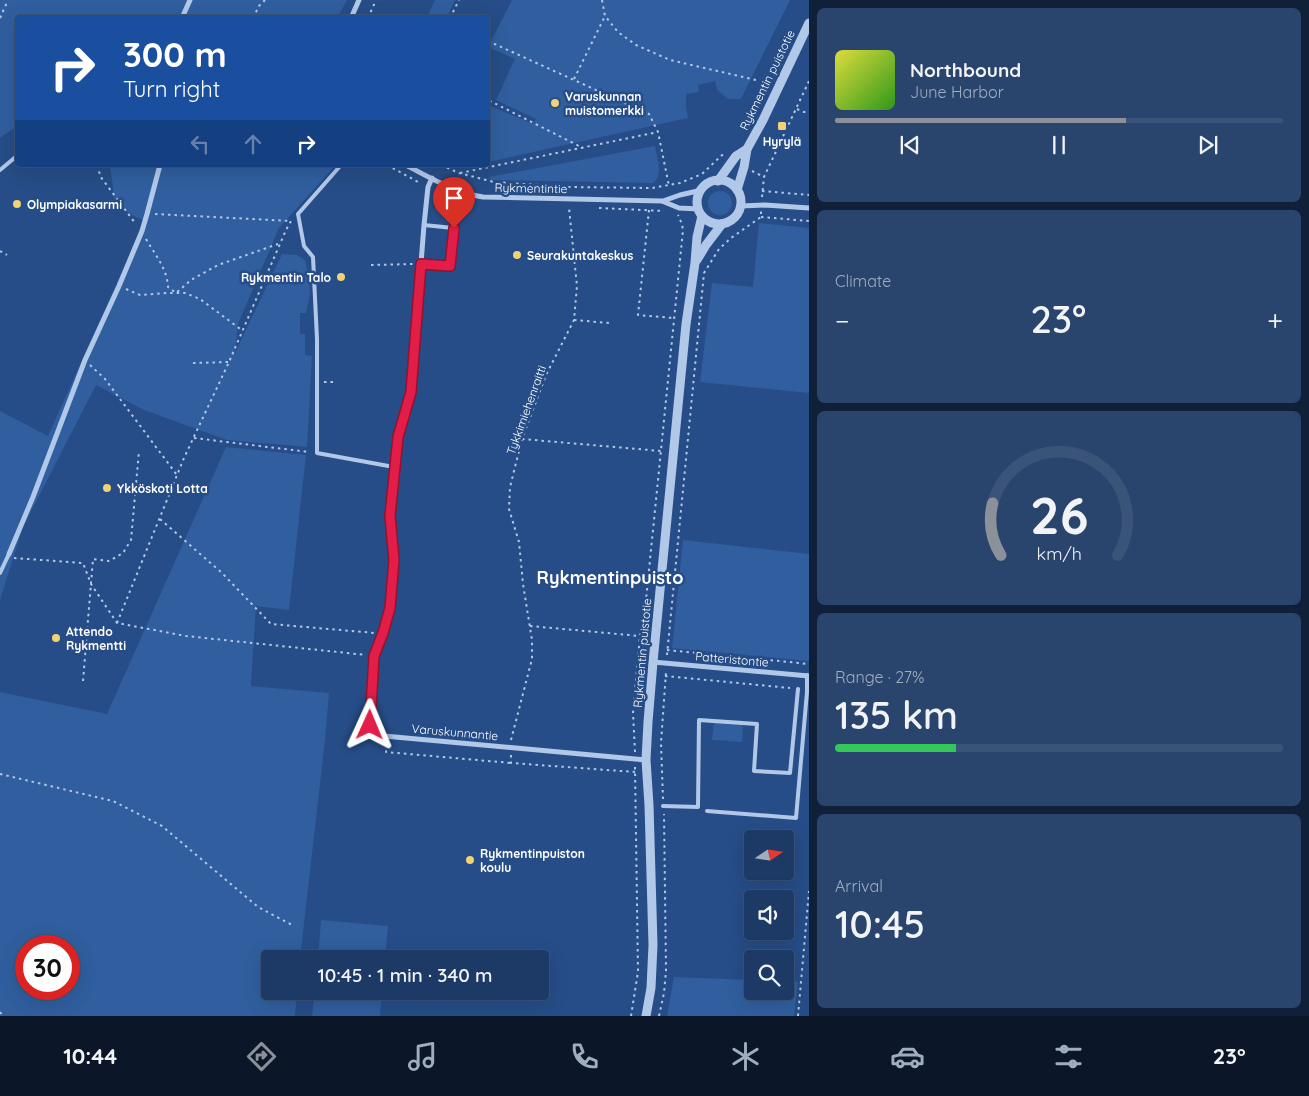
<!DOCTYPE html>
<meta charset="utf-8">
<style>
body{margin:0;font-family:Quicksand,sans-serif;background:#29456e;color:#f1f3f6;height:100vh;display:flex;flex-direction:column;font-size:19px;white-space:nowrap}
*{box-sizing:border-box;margin:0}
p{font-size:16px;color:#a0adbf}
.icon{flex:none;width:28px;height:28px;fill:none;stroke:currentColor;stroke-width:2;stroke-linecap:round;stroke-linejoin:round}
.map{position:relative;flex:1;overflow:hidden}
.sheet{display:flex;flex-direction:column;gap:8px;padding:8px;background:#0f2038;width:500px}
.sheet>*{flex:none}
.top-card{position:absolute;left:15px;top:15px;width:475px;height:152px;border-radius:5px;box-shadow:0 5px 20px #0002,0 0 0 1px #3a5479;background:#1a4fa0;color:#fff;overflow:hidden}
.needle{width:32px;rotate:77deg}
.tools{position:absolute;left:744px;top:830px;display:grid;gap:10px}
.tools a{display:grid;place-items:center;width:50px;height:50px;border-radius:5px;background:#1c3a65;box-shadow:0 5px 20px #0002,0 0 0 1px #3a5479;font-size:25px}
.speed{position:absolute;left:15px;top:935px;display:flex;gap:10px;font-size:25px;font-weight:700;text-align:center}
.speed>*{display:grid;place-content:center;width:65px;height:65px;border-radius:50%;background:#1c3a65;box-shadow:0 5px 20px #0002,0 0 0 1px #3a5479;line-height:1}
.speed .limit{border:8px solid #d22;background:#fff;color:#111}
.pin{position:absolute;display:grid;place-items:center;width:42px;height:42px;color:#fff;margin:-51px -21px;border-radius:50% 50% 50% 0;rotate:-45deg;box-shadow:0 0 5px #0007}
.pin .icon{rotate:45deg}
.me{position:absolute;width:55px;margin:-28px;rotate:1deg;stroke-linejoin:round;filter:drop-shadow(0 0 4px #0008)}
.turn{display:flex;align-items:center;gap:18px;height:105px;padding:0 25px;font-size:22px}
.turn .icon{width:65px;height:65px;stroke-width:2.5}
.turn b{display:block;font-size:35px;line-height:42px}
.lanes{display:flex;align-items:center;height:48px;padding:0 25px;background:#0003;justify-content:center;gap:25px;direction:ltr}
.lanes .off{opacity:.35}
.big{font-size:38px;font-weight:600;line-height:1.1}
.sheet .tile{flex:1;display:flex;flex-direction:column;justify-content:center;gap:8px;min-width:0;padding:0 18px;border-radius:8px;background:#29456e}
.sheet .dial{align-items:center;gap:0}
.dial svg{height:130px;overflow:visible;fill:none;stroke:#3a5479;stroke-width:7;stroke-linecap:round;text-anchor:middle}
.dial text{fill:#f1f3f6;stroke:none}
.song{display:flex;align-items:center;gap:15px}
.cover{width:60px;height:60px;border-radius:8px;background:linear-gradient(135deg,hsl(60 70% 55%),hsl(110 70% 35%))}
.played{height:5px;border-radius:2px;background:linear-gradient(90deg,#8c9099 65%,#3a5479 65%)}
.keys{display:flex;justify-content:space-around;direction:ltr}
.heat{display:flex;justify-content:space-between;align-items:center;font-size:28px;direction:ltr}
.charge{height:8px;border-radius:4px;background:linear-gradient(90deg,#34c759 27%,#3a5479 0)}
.trip{position:absolute;left:261px;top:950px;width:288px;height:50px;border-radius:5px;background:#1c3a65;box-shadow:0 5px 20px #0002,0 0 0 1px #3a5479;font-weight:600;line-height:50px;text-align:center}
.menu{display:flex;height:80px;justify-content:space-around;align-items:center;background:#0b1728;color:#a0adbf}
.menu .icon{width:35px;height:35px}
.menu .selected{color:#8c9099}
.menu b{font-size:22px;color:#f1f3f6}
main{display:flex;flex:1;min-height:0}
.map>svg:first-child{display:block}
</style>
<main>
<div class="map">
<svg width="809" height="1016" viewBox="0 0 809 1016">
<rect width="100%" height="100%" fill="#264d87"/>
<g fill="#305e9e" fill-rule="evenodd">
<path d="M0 0H347L338 17 18 18 17 126 0 138Z"/>
<path d="M435 0H455L447 17H427Z"/>
<path d="M512 0H790L741 99H728L717 90 715 81 698 85 699 92 686 94V107L688 118 488 162V111L490 106 533 124 536 119 496 100 515 59 488 47Z"/>
<path d="M655 146C657 158 664 175 653 183L490 180 489 177Z"/>
<path d="M110 165H332L333 168 279 228 238 324 235 353 282 254 297 255 305 260 309 278 310 294 306 313H300V334H305V355L312 356 307 447 227 440 144 410 96 385 23 527 0 600V411L48 436 137 238 147 222 132 215 115 202Z"/>
<circle cx="720" cy="203" r="12"/>
<path d="M759 223 809 228V393L700 382 712 283 753 287Z"/>
<path d="M226 447 306 455 289 610 256 606 251 686 329 693 325 740 300 959H270V991H297L295 1016H0V692L107 714ZM26 946H69V989H26Z"/>
<path d="M683 540 809 554V661L672 648Z"/>
<path d="M714 721 743 723 742 742 712 740Z"/>
<path d="M321 920 388 926 385 959H318Z"/>
<path d="M674 977 752 980V991H785V981L798 982 794 1016H667Z"/>
<path d="M315 991H382L380 1016H312Z"/>
</g>
<g fill="none" stroke-linecap="round" stroke-linejoin="round">
<g stroke="#b1c8e9" stroke-width="2" stroke-dasharray="2.5 4" stroke-linecap="butt">
<path d="M602 0 605 16 618 32 636 45 670 60 756 80"/>
<path d="M0 18 8 0"/>
<path d="M253 18 259 6 265 0"/>
<path d="M368 18 376 0"/>
<path d="M450 18 459 0"/>
<path d="M488 41 649 114 658 132 669 186"/>
<path d="M574 79 605 16"/>
<path d="M488 95 490 96V101L583 148"/>
<path d="M488 108 490 101"/>
<path d="M797 109 804 112H809"/>
<path d="M98 165 100 176 135 223"/>
<path d="M387 165 420 183"/>
<path d="M441 165 459 173 494 182 569 187 652 188 680 183 702 174 722 155 725 157"/>
<path d="M752 171 764 177"/>
<path d="M460 173 658 132"/>
<path d="M762 191 809 195"/>
<path d="M762 197 764 177 809 81"/>
<path d="M599 208 664 211"/>
<path d="M649 210 638 315 673 318"/>
<path d="M155 214 291 221"/>
<path d="M761 217 809 221"/>
<path d="M146 239C155 255 167 268 168 287L176 293 191 280 218 265 278 244"/>
<path d="M0 251 7 255"/>
<path d="M371 265 413 264"/>
<path d="M126 289 140 295 166 293H185L200 299 243 331"/>
<path d="M574 320 609 323"/>
<path d="M193 363 229 362"/>
<path d="M90 365 105 379 177 475"/>
<path d="M324 382H333"/>
<path d="M194 438 309 452"/>
<path d="M522 439 661 451"/>
<path d="M160 519 222 573 271 624 375 633"/>
<path d="M14 558 83 563 91 584 117 623 186 636 366 655"/>
<path d="M117 623 184 458 229 362 286 230 291 221"/>
<path d="M530 626 640 636"/>
<path d="M667 650 809 664"/>
<path d="M667 655 704 273 719 249 731 238 761 217V211"/>
<path d="M665 676 790 688"/>
<path d="M83 681 93 559 109 561 123 553 131 540 139 451"/>
<path d="M511 740 532 659V640L523 584 519 542 509 509 510 487 522 439 546 375 574 320 577 286 569 208"/>
<path d="M387 744 386 752 511 763"/>
<path d="M635 752 633 713 640 636 644 620 683 230 682 224 678 215"/>
<path d="M511 755V763L635 772"/>
<path d="M0 774 113 801 162 826 258 907 294 926"/>
<path d="M663 799 661 743 666 672"/>
<path d="M0 1012 3 1016"/>
<path d="M631 1016 638 972 635 767"/>
<path d="M659 1016 664 993 666 971 664 814"/>
<path d="M798 1016 809 891"/>
</g>
<g stroke="#b1c8e9" stroke-width="4">
<path d="M341 165 298 214 304 246 313 257 317 339V453L394 467"/>
<path d="M0 170 18 155"/>
<path d="M421 264 450 265 453 228 424 225"/>
<path d="M0 573 9 554"/>
<path d="M663 806 698 807 699 720 757 724 754 771 790 773 798 689"/>
<path d="M707 811 796 818 807 692V675"/>
</g>
<g stroke="#b1c8e9" stroke-width="5">
<path d="M182 18 190 0"/>
<path d="M351 18 359 0"/>
<path d="M406 165C430 178 456 193 483 197L662 201 679 208 699 209"/>
<path d="M432 178 428 187 424 225 411 392 398 437 394 467 389 515 394 560 390 608 383 633 374 656 370 725C373 731 377 734 384 736L646 760"/>
<path d="M663 201 680 195 702 190"/>
<path d="M741 206 765 205 809 208"/>
<path d="M9 554 33 497 85 360 119 286 142 231 147 214 160 165"/>
<path d="M653 662 809 676"/>
</g>
<g stroke="#b1c8e9" stroke-width="9">
<circle cx="719" cy="202" r="22"/>
<path d="M718 181 736 156 747 149"/>
<path d="M737 190 744 167 747 149 763 120 809 23"/>
<path d="M697 260 706 245 722 224"/>
<path d="M646 1016 651 988 653 945 649 805 646 760 648 722 653 662 686 324 695 263 697 237 702 216"/>
</g>
</g>
<g fill="none" stroke-linecap="round" stroke-linejoin="round">
<defs>
<path id="route" d="M370 725 374 656 383 633 390 608 394 560 390 516 398 437 411 392 421 264 450 266 454 228"/>
</defs>
<use href="#route" stroke="#92132f" stroke-width="12"/>
<use href="#route" stroke="#e11d48" stroke-width="9"/>
</g>
<g fill="#f2d275" stroke="#264d87" stroke-width="2">
<circle cx="555" cy="103" r="5"/>
<rect x="777" y="121" width="10" height="10" rx="2.5"/>
<circle cx="17" cy="204" r="5"/>
<circle cx="517" cy="255" r="5"/>
<circle cx="341" cy="277" r="5"/>
<circle cx="107" cy="488" r="5"/>
<circle cx="56" cy="638" r="5"/>
<circle cx="470" cy="860" r="5"/>
</g>
<g text-anchor="middle" dominant-baseline="central" stroke-width="5" stroke-linejoin="round" paint-order="stroke">
<g font-size="12" fill="#fff" stroke="#264d87">
<text transform="translate(767 80) rotate(-64)">Rykmentin puistotie</text>
<text transform="translate(531 188) rotate(1)">Rykmentintie</text>
<text transform="translate(526 410) rotate(-70)">Tykkimiehenraitti</text>
<text transform="translate(642 653) rotate(-85)">Rykmentin puistotie</text>
<text transform="translate(732 659) rotate(5)">Patteristontie</text>
<text transform="translate(455 732) rotate(5)">Varuskunnantie</text>
</g>
<g font-size="12" font-weight="bold" fill="#fff" stroke="#264d87" text-anchor="start">
<text x="565" y="96">Varuskunnan<tspan x="565" dy="14">muistomerkki</tspan></text>
<text x="782" y="141" text-anchor="middle">Hyrylä</text>
<text x="27" y="204">Olympiakasarmi</text>
<text x="527" y="255">Seurakuntakeskus</text>
<text x="331" y="277" text-anchor="end">Rykmentin Talo</text>
<text x="117" y="488">Ykköskoti Lotta</text>
<text x="66" y="631">Attendo<tspan x="66" dy="14">Rykmentti</tspan></text>
<text x="480" y="853">Rykmentinpuiston<tspan x="480" dy="14">koulu</tspan></text>
</g>
<g font-size="18" font-weight="bold" fill="#fff" stroke="#264d87">
<text x="610" y="577">Rykmentinpuisto</text>
</g>
</g>
</svg>
<div class="tools">
<a><svg class="needle" viewBox="-14 -14 28 28"><path d="M0-13l5 13h-10z" fill="#e53935"/><path d="M0 13l5-13h-10z" fill="#a0adbf"/></svg></a>
<a><svg class="icon" aria-label="sound" viewBox="0 0 24 24"><path d="M4 9h4l5-4v14l-5-4H4zM17 9q2 3 0 6"/></svg></a>
<a><svg class="icon" aria-label="search" viewBox="0 0 24 24"><circle cx="10" cy="10" r="6"/><path d="M15 15l6 6"/></svg></a>
</div>
<div class="speed"><div class="limit">30</div></div>
<div class="pin" style="left:454px;top:228px;background:#d93025"><svg class="icon" aria-label="arrive" viewBox="0 0 24 24"><path d="M6 21V4h12l-3 4 3 4H6"/></svg></div>
<svg class="me" style="left:370px;top:725px" viewBox="-20 -20 40 40"><path d="M0-17L14 15 0 8-14 15z" fill="#e11d48" stroke="#fff" stroke-width="4"/></svg>
<div class="trip">10:45 · 1 min · 340 m</div>
<div class="top-card">
<div class="turn"><svg class="icon" aria-label="right" viewBox="0 0 24 24"><path d="M7 20v-9h11M14 6l5 5-5 5"/></svg><div><b>300 m</b>Turn right</div></div>
<div class="lanes"><svg class="icon off" aria-label="left" viewBox="0 0 24 24"><path d="M17 20v-9H6M10 6l-5 5 5 5"/></svg><svg class="icon off" aria-label="ahead" viewBox="0 0 24 24"><path d="M12 20V5M6 11l6-6 6 6"/></svg><svg class="icon" aria-label="right" viewBox="0 0 24 24"><path d="M7 20v-9h11M14 6l5 5-5 5"/></svg></div>
</div>
</div>
<section class="sheet">
<div class="tile">
<div class="song"><i class="cover"></i><div><b>Northbound</b><p>June Harbor</p></div></div>
<div class="played"></div>
<div class="keys"><svg class="icon" aria-label="previous" viewBox="0 0 24 24"><path d="M18 5L8 12l10 7zM5 5v14"/></svg><svg class="icon" aria-label="pause" viewBox="0 0 24 24"><path d="M8 5v14M16 5v14"/></svg><svg class="icon" aria-label="next" viewBox="0 0 24 24"><path d="M6 5l10 7-10 7zM19 5v14"/></svg></div>
</div>
<div class="tile"><p>Climate</p>
<div class="heat"><a>−</a><b class="big">23°</b><a>+</a></div>
</div>
<div class="tile dial"><svg viewBox="0 0 100 80">
<path d="M14 69A42 42 0 1 1 86 69"/>
<path d="M14 69A42 42 0 0 1 9 37" stroke="#8c9099"/>
<text x="50" y="56" font-size="32" font-weight="700">26</text>
<text x="50" y="72" font-size="11">km/h</text>
</svg></div>
<div class="tile"><p>Range · 27%</p><b class="big">135 km</b><div class="charge"></div></div>
<div class="tile"><p>Arrival</p><b class="big">10:45</b></div>
</section>
</main>
<nav class="menu">
<b>10:44</b>
<svg class="icon selected" aria-label="directions" viewBox="0 0 24 24"><path d="M12 3l9 9-9 9-9-9zM9 14v-3h6M13 9l2 2-2 2"/></svg>
<svg class="icon" aria-label="music" viewBox="0 0 24 24"><path d="M9 18V5l10-2v13"/><circle cx="6" cy="18" r="3"/><circle cx="16" cy="16" r="3"/></svg>
<svg class="icon" aria-label="phone" viewBox="0 0 24 24"><path d="M5 4h4l2 5-3 2q2 4 5 5l2-3 5 2v4C11 20 4 13 5 4z"/></svg>
<svg class="icon" aria-label="climate" viewBox="0 0 24 24"><path d="M12 3v18M4 7l16 10M4 17L20 7"/></svg>
<svg class="icon" aria-label="car" viewBox="0 0 24 24"><path d="M5 17H2v-5l4-1 3-4h7l3 4 3 1v5h-3M9 17h6M6 11h13"/><circle cx="7" cy="17" r="2"/><circle cx="17" cy="17" r="2"/></svg>
<svg class="icon" aria-label="filters" viewBox="0 0 24 24"><path d="M4 7h16M4 17h16"/><circle cx="9" cy="7" r="2"/><circle cx="15" cy="17" r="2"/></svg>
<b>23°</b>
</nav>
